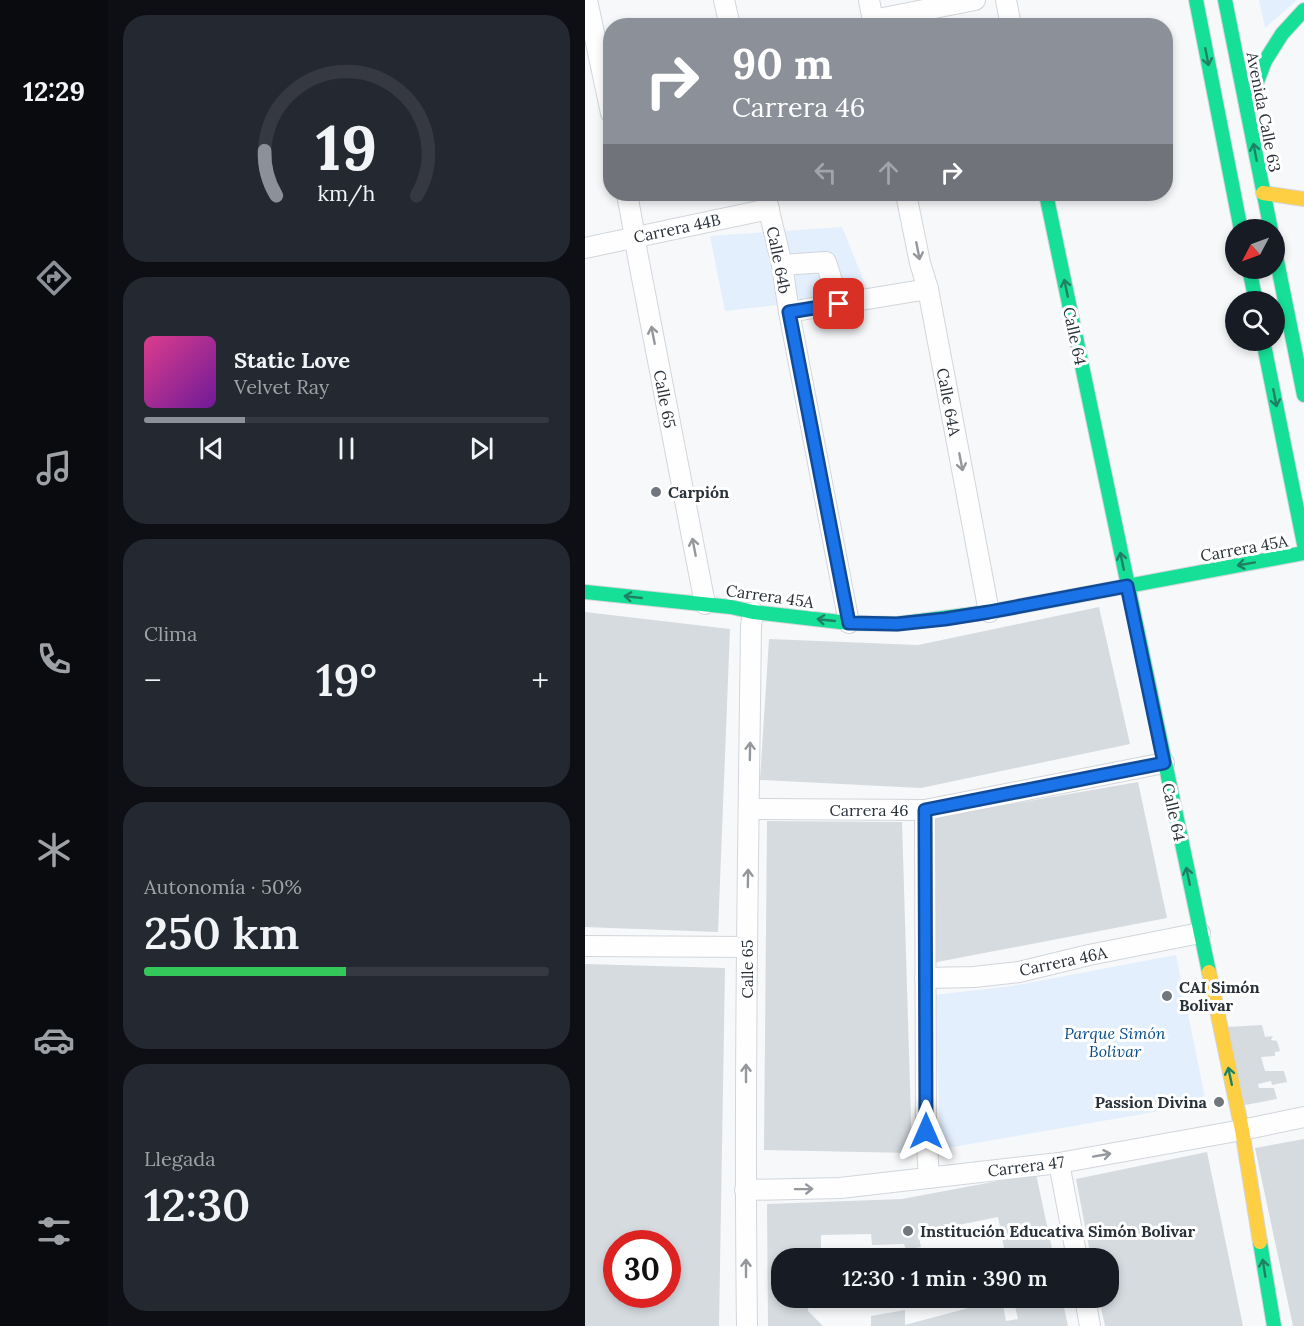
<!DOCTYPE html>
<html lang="es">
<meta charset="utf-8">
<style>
body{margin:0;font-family:Lora,serif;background:#242831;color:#f1f3f6;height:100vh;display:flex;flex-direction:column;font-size:22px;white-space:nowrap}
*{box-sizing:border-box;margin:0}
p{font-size:20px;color:#9ea1a6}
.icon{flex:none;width:33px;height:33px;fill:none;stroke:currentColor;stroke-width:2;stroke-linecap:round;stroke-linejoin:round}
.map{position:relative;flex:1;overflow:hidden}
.sheet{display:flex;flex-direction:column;gap:15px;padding:15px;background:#0d0f14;width:477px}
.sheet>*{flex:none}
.hud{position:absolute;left:18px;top:18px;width:570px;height:183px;border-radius:24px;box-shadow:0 3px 9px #0003;background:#8c9099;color:#fff;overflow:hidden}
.needle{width:39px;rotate:229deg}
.fabs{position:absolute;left:640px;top:219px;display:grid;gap:12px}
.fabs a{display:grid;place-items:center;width:60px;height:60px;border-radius:50%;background:#171b24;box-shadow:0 3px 9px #0003;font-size:30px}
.speed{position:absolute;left:18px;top:1230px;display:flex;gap:12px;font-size:30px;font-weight:700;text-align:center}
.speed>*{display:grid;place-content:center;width:78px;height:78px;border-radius:50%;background:#171b24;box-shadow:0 3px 9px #0003;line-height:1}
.speed .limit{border:9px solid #d22;background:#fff;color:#111}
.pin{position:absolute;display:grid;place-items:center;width:51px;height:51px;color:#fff;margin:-26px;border-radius:12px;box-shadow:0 3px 9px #0006}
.me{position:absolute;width:66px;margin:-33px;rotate:0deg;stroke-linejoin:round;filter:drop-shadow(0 0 4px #0008)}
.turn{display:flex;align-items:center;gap:21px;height:126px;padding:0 30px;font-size:27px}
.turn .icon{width:78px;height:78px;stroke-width:2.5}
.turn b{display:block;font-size:42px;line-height:51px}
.lanes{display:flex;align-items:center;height:57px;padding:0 30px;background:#0003;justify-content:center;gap:30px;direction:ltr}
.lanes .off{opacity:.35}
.big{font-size:45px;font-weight:600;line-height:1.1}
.sheet .card{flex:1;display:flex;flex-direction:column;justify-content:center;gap:9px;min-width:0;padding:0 21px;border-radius:24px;background:#242831}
.sheet .dial{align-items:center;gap:0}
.dial svg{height:156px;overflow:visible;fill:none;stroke:#363941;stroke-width:7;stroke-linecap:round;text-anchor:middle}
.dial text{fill:#f1f3f6;stroke:none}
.song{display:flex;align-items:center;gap:18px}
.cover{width:72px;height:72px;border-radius:9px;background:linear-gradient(135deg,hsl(330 70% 55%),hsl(280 70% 35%))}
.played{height:6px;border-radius:3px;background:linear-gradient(90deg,#8c9099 25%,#363941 25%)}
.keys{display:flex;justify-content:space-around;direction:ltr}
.heat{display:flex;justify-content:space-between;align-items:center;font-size:33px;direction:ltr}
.charge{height:9px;border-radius:4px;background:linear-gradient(90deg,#34c759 50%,#363941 0)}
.trip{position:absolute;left:186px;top:1248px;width:348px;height:60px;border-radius:24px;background:#171b24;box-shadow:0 3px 9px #0003;font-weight:600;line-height:60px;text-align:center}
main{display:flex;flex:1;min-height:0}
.menu{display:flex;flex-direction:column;width:108px;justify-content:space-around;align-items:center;background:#090b0e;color:#9ea1a6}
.menu .icon{width:42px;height:42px}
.menu .active{color:#8c9099}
.menu b{font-size:27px;color:#f1f3f6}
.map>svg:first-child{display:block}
</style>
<main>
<nav class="menu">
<b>12:29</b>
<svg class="icon active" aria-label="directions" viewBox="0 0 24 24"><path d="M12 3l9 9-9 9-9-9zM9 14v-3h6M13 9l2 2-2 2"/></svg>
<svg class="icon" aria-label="music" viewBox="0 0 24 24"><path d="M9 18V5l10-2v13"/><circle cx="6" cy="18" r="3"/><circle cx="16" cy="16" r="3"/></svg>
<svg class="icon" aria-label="phone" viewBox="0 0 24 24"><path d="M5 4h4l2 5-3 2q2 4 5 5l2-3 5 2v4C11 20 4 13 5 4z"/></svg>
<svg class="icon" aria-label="climate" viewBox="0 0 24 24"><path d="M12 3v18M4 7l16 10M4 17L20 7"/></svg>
<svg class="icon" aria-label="car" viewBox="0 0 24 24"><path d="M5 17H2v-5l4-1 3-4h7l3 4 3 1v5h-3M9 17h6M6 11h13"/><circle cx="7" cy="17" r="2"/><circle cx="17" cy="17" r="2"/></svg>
<svg class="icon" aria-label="filters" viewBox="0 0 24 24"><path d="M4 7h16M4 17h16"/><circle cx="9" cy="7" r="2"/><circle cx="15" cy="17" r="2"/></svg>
</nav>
<section class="sheet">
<div class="card dial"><svg viewBox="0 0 100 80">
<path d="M14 69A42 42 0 1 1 86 69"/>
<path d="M14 69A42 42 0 0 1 8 46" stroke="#8c9099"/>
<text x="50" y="56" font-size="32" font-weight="700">19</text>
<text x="50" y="72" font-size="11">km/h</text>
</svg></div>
<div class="card">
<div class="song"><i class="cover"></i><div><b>Static Love</b><p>Velvet Ray</p></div></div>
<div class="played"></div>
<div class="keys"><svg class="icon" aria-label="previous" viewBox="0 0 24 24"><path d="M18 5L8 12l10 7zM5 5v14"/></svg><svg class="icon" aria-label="pause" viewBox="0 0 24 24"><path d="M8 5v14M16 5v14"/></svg><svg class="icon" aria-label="next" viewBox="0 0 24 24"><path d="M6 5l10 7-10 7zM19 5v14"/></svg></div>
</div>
<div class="card"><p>Clima</p>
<div class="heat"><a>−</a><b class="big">19°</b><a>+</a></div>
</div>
<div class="card"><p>Autonomía · 50%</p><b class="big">250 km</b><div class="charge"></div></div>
<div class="card"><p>Llegada</p><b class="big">12:30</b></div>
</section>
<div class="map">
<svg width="719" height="1326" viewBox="0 0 719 1326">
<rect width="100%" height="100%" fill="#f6f8fa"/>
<g fill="#e3effd">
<path d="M674 0H712L680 28Z"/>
<path d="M257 227 284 294 140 311 125 236Z"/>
<path d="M591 955 621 1103 356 1149 349 995 427 986Z"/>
</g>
<g fill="#d6dbe0" fill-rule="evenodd">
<path d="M514 607 545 744 336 788 175 780 184 639 333 645Z"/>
<path d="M0 612 145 629 133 932 0 927Z"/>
<path d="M553 782 582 918 347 963 351 817Z"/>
<path d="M182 821 317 822 327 1153 179 1150Z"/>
<path d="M0 964 140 968 134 1326H0ZM32 1244H82V1294H32Z"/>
<path d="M677 1025 680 1037 688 1036 686 1040 692 1041 695 1051 690 1052V1056L676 1057 680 1071H699L702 1082 687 1085 686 1081 673 1084 674 1088H689L692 1099 660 1105 642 1027Z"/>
<path d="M719 1139V1326H708L670 1148Z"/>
<path d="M622 1152 658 1326H520L514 1298H524V1258H506L491 1179Z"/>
<path d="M451 1174 469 1258H421L413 1217 333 1233 336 1247 321 1250 319 1244 287 1245 286 1234 236 1235V1250H222V1258H196V1298H223V1311L238 1326H183L182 1204 317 1199Z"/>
<path d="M428 1298H477L483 1326H286V1316L320 1310V1325L417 1299 421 1321 433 1319Z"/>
</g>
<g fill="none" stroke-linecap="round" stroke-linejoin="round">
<defs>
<g id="street">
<path d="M2 0 26 113"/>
<path d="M139 0 145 26"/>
<path d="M284 0 289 26"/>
<path d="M421 0 426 26"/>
<path d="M288 20 390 0"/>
<path d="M42 194 50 237 52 252 120 604"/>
<path d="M180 194 197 265 204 312 264 623"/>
<path d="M321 194 335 263 343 289 404 612"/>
<path d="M0 248 184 209"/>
<path d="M197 265 241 262 254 304"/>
<path d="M204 312 343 289"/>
<path d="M164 809 340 810 579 763"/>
<path d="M340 810 341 1131 344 1178"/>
<path d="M0 946 162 947"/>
<path d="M340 978 389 977 434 972 504 955 615 933"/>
<path d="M474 1163 492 1258"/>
<path d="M160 1190 255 1188 474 1163 657 1130 719 1117"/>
<path d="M500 1298 505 1326"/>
<path d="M162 1326C159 1093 163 860 166 626L168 612"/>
</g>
<g id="fast">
<path d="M611 0 656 230"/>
<path d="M640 0 686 230"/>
<path d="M662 108 680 61 697 34 719 10"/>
<path d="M461 194 624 972"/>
<path d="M690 251 719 395"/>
<path d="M664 268 671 302"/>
<path d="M678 340 719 544"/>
<path d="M0 592 146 607 168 612 264 623 312 624 404 612 719 553"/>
<path d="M675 1242 689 1326"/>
</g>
<g id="slow">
<path d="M678 193 719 199"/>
<path d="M624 972 657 1130 675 1242"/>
</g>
</defs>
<use href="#street" stroke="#d2d6db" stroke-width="22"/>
<use href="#fast" stroke="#d2d6db" stroke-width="16"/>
<use href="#slow" stroke="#d2d6db" stroke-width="16"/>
<use href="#street" stroke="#fefefe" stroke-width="20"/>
<use href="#fast" stroke="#16e098" stroke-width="14"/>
<use href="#slow" stroke="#ffcf43" stroke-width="14"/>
</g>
<defs><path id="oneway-shaft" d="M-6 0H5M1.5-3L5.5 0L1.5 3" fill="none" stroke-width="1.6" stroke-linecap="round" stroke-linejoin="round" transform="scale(1.5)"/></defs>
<g stroke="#208064">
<use href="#oneway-shaft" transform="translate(622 57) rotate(79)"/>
<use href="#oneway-shaft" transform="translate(670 152) rotate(-101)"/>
<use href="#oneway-shaft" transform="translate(481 288) rotate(-102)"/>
<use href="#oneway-shaft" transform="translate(690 398) rotate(79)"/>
<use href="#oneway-shaft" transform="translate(537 561) rotate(-102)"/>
<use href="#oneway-shaft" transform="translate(661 564) rotate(170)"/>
<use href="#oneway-shaft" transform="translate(48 597) rotate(-174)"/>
<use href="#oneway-shaft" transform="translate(241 620) rotate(-174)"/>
<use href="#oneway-shaft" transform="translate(603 876) rotate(-102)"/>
<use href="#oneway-shaft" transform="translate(645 1076) rotate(-102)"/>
<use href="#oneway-shaft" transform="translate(679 1268) rotate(-99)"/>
</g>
<g stroke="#94989c">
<use href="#oneway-shaft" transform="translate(333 251) rotate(79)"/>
<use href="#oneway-shaft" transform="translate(68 335) rotate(-101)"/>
<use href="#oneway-shaft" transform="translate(376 462) rotate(79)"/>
<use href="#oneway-shaft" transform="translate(109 547) rotate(-101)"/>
<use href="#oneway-shaft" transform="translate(165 751) rotate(-89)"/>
<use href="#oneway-shaft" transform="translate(163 878) rotate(-89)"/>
<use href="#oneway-shaft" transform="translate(161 1073) rotate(-90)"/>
<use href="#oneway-shaft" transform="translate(517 1155) rotate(-10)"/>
<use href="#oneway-shaft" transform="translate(219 1189) rotate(-1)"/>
<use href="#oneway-shaft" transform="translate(161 1268) rotate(-90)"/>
</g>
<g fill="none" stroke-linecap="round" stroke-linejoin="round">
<defs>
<path id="route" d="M254 304 204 312 264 623 312 624 360 619 404 612 542 586 579 763 340 810 341 1131"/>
</defs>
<use href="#route" stroke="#114b97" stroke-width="15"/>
<use href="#route" stroke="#1a73e8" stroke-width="10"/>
</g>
<g fill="#71777d" stroke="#fff" stroke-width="2">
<circle cx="71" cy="492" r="6"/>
<circle cx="582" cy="996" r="6"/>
<circle cx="634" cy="1102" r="6"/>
<circle cx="323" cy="1231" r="6"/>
</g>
<g text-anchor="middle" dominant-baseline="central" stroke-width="6" stroke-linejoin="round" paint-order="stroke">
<g font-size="16" fill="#293139" stroke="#fff">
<text transform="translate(679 112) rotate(79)">Avenida Calle 63</text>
<text transform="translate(92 228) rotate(-12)">Carrera 44B</text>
<text transform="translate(194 260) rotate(79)">Calle 64b</text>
<text transform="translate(490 336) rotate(78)">Calle 64</text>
<text transform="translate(80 399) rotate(79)">Calle 65</text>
<text transform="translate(364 402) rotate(79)">Calle 64A</text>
<text transform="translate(659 548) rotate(-10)">Carrera 45A</text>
<text transform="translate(185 596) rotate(8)">Carrera 45A</text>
<text x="284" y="810">Carrera 46</text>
<text transform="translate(589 812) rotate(78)">Calle 64</text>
<text transform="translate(478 961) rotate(-12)">Carrera 46A</text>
<text transform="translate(162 969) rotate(-90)">Calle 65</text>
<text transform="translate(441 1166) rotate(-7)">Carrera 47</text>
</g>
<g font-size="16" font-weight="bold" fill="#293139" stroke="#fff" text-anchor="start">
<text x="83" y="492">Carpión</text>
<text x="594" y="987">CAI Simón<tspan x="594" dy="18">Bolivar</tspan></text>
<text x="622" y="1102" text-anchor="end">Passion Divina</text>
<text x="335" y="1231">Institución Educativa Simón Bolivar</text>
</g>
<g font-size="16" font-style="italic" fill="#064d8b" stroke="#fff">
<text x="530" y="1033">Parque Simón<tspan x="530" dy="18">Bolivar</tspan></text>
</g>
</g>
</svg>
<div class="fabs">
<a><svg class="needle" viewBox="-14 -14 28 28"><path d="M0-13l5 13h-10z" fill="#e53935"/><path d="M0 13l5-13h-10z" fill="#9ea1a6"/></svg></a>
<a><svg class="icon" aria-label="search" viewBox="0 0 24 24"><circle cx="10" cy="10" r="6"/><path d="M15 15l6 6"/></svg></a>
</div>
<div class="speed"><div class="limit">30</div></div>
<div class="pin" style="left:254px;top:304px;background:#d93025"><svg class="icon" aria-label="arrive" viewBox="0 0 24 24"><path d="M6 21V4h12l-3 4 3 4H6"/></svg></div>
<svg class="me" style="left:341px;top:1131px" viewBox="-20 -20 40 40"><path d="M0-17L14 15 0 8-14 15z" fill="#1a73e8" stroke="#fff" stroke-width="4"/></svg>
<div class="trip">12:30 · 1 min · 390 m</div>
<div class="hud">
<div class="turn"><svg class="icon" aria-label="right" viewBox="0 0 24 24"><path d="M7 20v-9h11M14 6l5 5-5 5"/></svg><div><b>90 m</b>Carrera 46</div></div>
<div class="lanes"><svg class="icon off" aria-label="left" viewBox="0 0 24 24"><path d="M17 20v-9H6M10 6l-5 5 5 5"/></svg><svg class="icon off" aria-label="ahead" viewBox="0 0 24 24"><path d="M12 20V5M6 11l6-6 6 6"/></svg><svg class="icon" aria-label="right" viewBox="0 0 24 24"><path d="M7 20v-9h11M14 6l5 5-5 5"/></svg></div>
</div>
</div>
</main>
